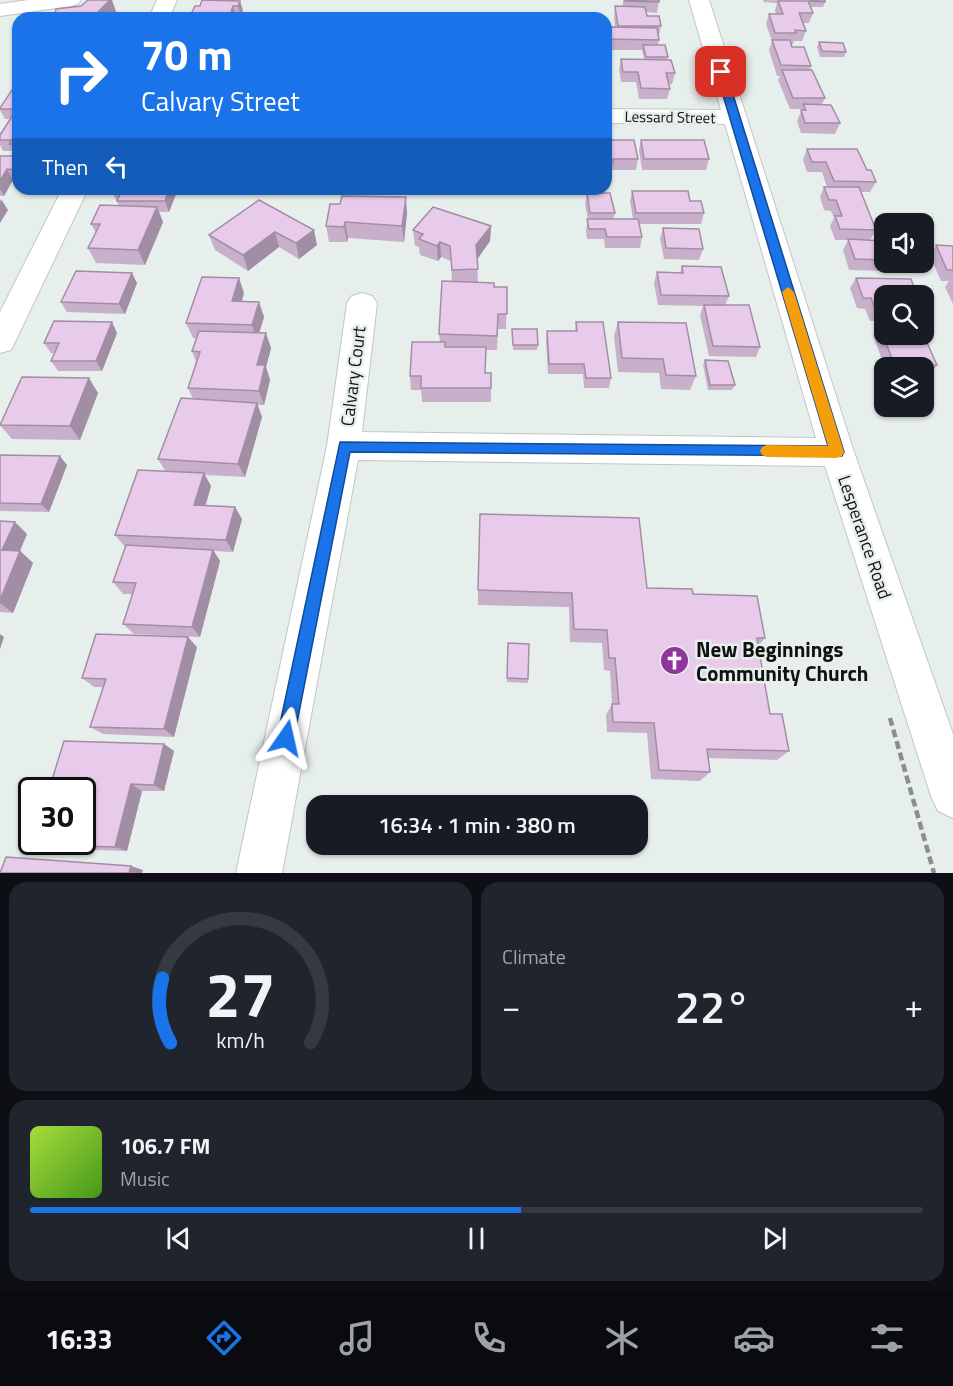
<!DOCTYPE html>
<meta charset="utf-8">
<style>
body{margin:0;font-family:"Titillium Web",sans-serif;background:#20242c;color:#f1f3f6;height:100vh;display:flex;flex-direction:column;font-size:22px;white-space:nowrap}
*{box-sizing:border-box;margin:0}
p{font-size:20px;color:#9ea1a6}
.icon{flex:none;width:33px;height:33px;fill:none;stroke:currentColor;stroke-width:2;stroke-linecap:round;stroke-linejoin:round}
.map{position:relative;height:873px;overflow:hidden}
.drawer{display:flex;flex-direction:column;gap:9px;padding:9px;background:#0d0f14;flex:1}
.drawer>*{flex:none}
.top-card{position:absolute;left:12px;top:12px;width:600px;height:183px;border-radius:18px;box-shadow:0 2px 4px #0004;background:#1a73e8;color:#fff;overflow:hidden}
.tools{position:absolute;left:874px;top:213px;display:grid;gap:12px}
.tools a{display:grid;place-items:center;width:60px;height:60px;border-radius:12px;background:#171b24;box-shadow:0 2px 4px #0004;font-size:30px}
.speed{position:absolute;left:18px;top:777px;display:flex;gap:12px;font-size:30px;font-weight:700;text-align:center}
.speed>*{display:grid;place-content:center;width:78px;height:78px;border-radius:50%;background:#171b24;box-shadow:0 2px 4px #0004;line-height:1}
.speed .limit{border:3px solid #111;border-radius:9px;background:#fff;color:#111}
.pin{position:absolute;display:grid;place-items:center;width:51px;height:51px;color:#fff;margin:-26px;border-radius:12px;box-shadow:0 3px 9px #0006}
.me{position:absolute;width:66px;margin:-33px;rotate:11deg;stroke-linejoin:round;filter:drop-shadow(0 0 4px #0008)}
.turn{display:flex;align-items:center;gap:21px;height:126px;padding:0 30px;font-size:27px}
.turn .icon{width:78px;height:78px;stroke-width:2.5}
.turn b{display:block;font-size:42px;line-height:51px}
.then{display:flex;align-items:center;height:57px;padding:0 30px;background:#0003;gap:12px;font-size:22px}
.big{font-size:45px;font-weight:600;line-height:1.1}
.drawer .tile{flex:1;display:flex;flex-direction:column;justify-content:center;gap:9px;min-width:0;padding:0 21px;border-radius:18px;background:#20242c}
.drawer .dial{align-items:center;gap:0}
.dial svg{height:156px;overflow:visible;fill:none;stroke:#363941;stroke-width:7;stroke-linecap:round;text-anchor:middle}
.dial text{fill:#f1f3f6;stroke:none}
.song{display:flex;align-items:center;gap:18px}
.cover{width:72px;height:72px;border-radius:9px;background:linear-gradient(135deg,hsl(80 70% 55%),hsl(100 70% 35%))}
.played{height:6px;border-radius:3px;background:linear-gradient(90deg,#1a73e8 55%,#363941 55%)}
.keys{display:flex;justify-content:space-around;direction:ltr}
.heat{display:flex;justify-content:space-between;align-items:center;font-size:33px;direction:ltr}
.drawer .tiles{flex:1;display:grid;gap:9px;grid-template-columns:1fr 1fr}
.tile:last-child{grid-column:span 2}
.trip{position:absolute;left:306px;top:795px;width:342px;height:60px;border-radius:18px;background:#171b24;box-shadow:0 2px 4px #0004;font-weight:600;line-height:60px;text-align:center}
.tabs{display:flex;height:96px;justify-content:space-around;align-items:center;background:#090b0e;color:#9ea1a6}
.tabs .icon{width:42px;height:42px}
.tabs .on{color:#1a73e8}
.tabs b{font-size:27px;color:#f1f3f6}
.map>svg:first-child{display:block}
</style>
<div class="map">
<svg width="953" height="873" viewBox="0 0 953 873">
<rect width="100%" height="100%" fill="#e7efec"/>
<g fill="none" stroke-linecap="round" stroke-linejoin="round">
<defs>
<g id="minor">
<path d="M28 0H81L78 4 71 6 0 16V4Z"/>
<path d="M157 0H177L169 18H149Z"/>
<path d="M689 0H709L854 452 953 734V818L938 811 931 796 825 466 358 460 282 873H236L327 446 347 303 352 296 362 293 372 296 377 303 362 432 816 438 725 124 606 123V109L721 110Z"/>
<path d="M62 189H88L15 342 11 350 0 353V312Z"/>
</g>
</defs>
<use href="#minor" stroke="#bfc7c4" stroke-width="2"/>
<path stroke="#8a8f8e" stroke-width="4.5" stroke-dasharray="8 4" stroke-linecap="butt" d="M890 718 934 873"/>
<use href="#minor" fill="#fff" fill-rule="evenodd"/>
</g>
<g fill="#c8afca">
<path d="M204 0 240 1 243 11 241 17H236L200 6Z"/>
<path d="M623 0H659L657 13 646 12 647 16 661 26 659 36V40L658 45 668 57 667 60 675 73 672 84H669L670 89 667 99H639L636 82H621L619 70 621 59H644L642 50H608L606 38 608 27 615 28 614 17 615 6 623 7Z"/>
<path d="M763 0 807 1 808 0H825V2L823 7H810L813 13 809 23H803L806 31 802 41H794L793 44H791L792 47 811 66 810 70 825 98 822 104 840 123 835 134 801 133 797 121 802 109H790L778 80 780 76H777L769 50 772 41 766 24 769 14H776L775 11 777 3 764 2Z"/>
<path d="M819 42 846 52 844 57H820L817 47Z"/>
<path d="M18 81V155H15L13 151H3L0 145V135L10 119H5L0 110V108Z"/>
<path d="M606 140 638 159 636 170H612L611 172H606Z"/>
<path d="M641 140 709 159 706 170H642L639 150Z"/>
<path d="M807 149 867 170 876 182 870 192H861L876 230 870 240 885 246V262H889L884 271 849 270 843 250 848 240H835L830 226 834 218 831 211 824 210 820 197 824 187H827L822 172H807L803 160Z"/>
<path d="M0 156H18V180H13L4 196H0Z"/>
<path d="M113 189H178L169 212H159L163 222 145 265 96 263 88 248 96 233 91 224 119 206 112 192Z"/>
<path d="M632 191 690 201 704 213 701 224H639L642 237 640 248H605L604 239H587L586 230 588 219 585 204 587 193 615 213 613 219H633L630 201Z"/>
<path d="M259 200 317 245 299 259 279 247 248 271 215 250 209 235Z"/>
<path d="M330 204 407 213 404 242 348 238 347 242H329L326 226Z"/>
<path d="M491 226 490 241 477 259 478 282 494 287H507L506 329H498L497 350H486L485 373H491V402H422L421 390H411L410 376 440 342 439 334 452 282 451 261 441 257 438 261 420 255 419 247 415 246 413 230Z"/>
<path d="M663 228 703 249 699 260 664 259 660 238Z"/>
<path d="M936 245 953 246V304L945 287 949 281H941L930 256Z"/>
<path d="M682 266 729 296 725 305 760 347 756 357 709 356 700 315 703 306 658 305 654 283 657 272 680 273Z"/>
<path d="M856 278 885 296V321H870L865 309 857 308 850 288Z"/>
<path d="M137 283 125 314 67 312 61 302Z"/>
<path d="M244 293 242 301 259 302 264 317 259 333 271 348 266 367 270 380 264 405H257L262 417 245 477 204 475 211 486 205 505 242 519 233 552 214 551 220 561 200 637 134 634 123 624 133 594H123L113 582 126 547H125L115 535 166 472 158 459 193 399 188 388 196 362 192 351 196 338H193L186 323Z"/>
<path d="M576 322 611 378 609 388H584L583 374H548L546 341 547 331H575Z"/>
<path d="M618 322 696 376 690 390 661 389 659 373 618 372 614 336Z"/>
<path d="M879 325 937 365 930 375H924V368H885L873 335Z"/>
<path d="M512 329 538 345 537 350H513Z"/>
<path d="M117 333 102 371H58L51 361 55 353H51L44 343Z"/>
<path d="M705 360 735 385 732 390H708L703 365Z"/>
<path d="M98 393 80 440 12 439 0 425Z"/>
<path d="M0 455 67 465 49 512 0 511Z"/>
<path d="M0 521 27 534 20 551 33 563 13 613 0 612Z"/>
<path d="M647 588 693 594 765 638 758 646 770 714 789 751 777 760 708 758 710 772 700 781 651 779 647 733 607 732 606 715 612 704 610 671 604 670 602 643 570 642 569 607 478 605V590Z"/>
<path d="M508 643 528 679V683L507 682Z"/>
<path d="M197 647 174 737 103 734 90 727 103 687H94L82 678Z"/>
<path d="M164 744 174 751 164 791H142L127 851 62 849 47 845 64 789 51 783Z"/>
</g>
<g fill="#a28ea4">
<path d="M110 0H112L117 14 113 18H95L97 13Z"/>
<path d="M240 1 243 11 241 17 238 6Z"/>
<path d="M233 6 236 17 235 18H229Z"/>
<path d="M7 169 13 180 4 196 0 189V181Z"/>
<path d="M169 189H178L169 212 165 201Z"/>
<path d="M406 197 407 213 404 242 402 226Z"/>
<path d="M1 199 8 210 0 223V202Z"/>
<path d="M157 207 163 222 145 265 138 250Z"/>
<path d="M345 222 348 238 347 242 344 227Z"/>
<path d="M491 226 490 241 476 261V245Z"/>
<path d="M314 230 317 245 299 259 296 243Z"/>
<path d="M275 232 279 247 248 271 243 255Z"/>
<path d="M440 242 441 257 438 261 437 246Z"/>
<path d="M132 273 137 283 125 314 119 304Z"/>
<path d="M239 278 244 293 237 316 232 301Z"/>
<path d="M259 302 264 317 257 340 252 325Z"/>
<path d="M112 322 117 333 102 371 96 361Z"/>
<path d="M266 333 271 348 266 367 270 380 264 405 259 391 257 365Z"/>
<path d="M89 378 98 393 80 440 70 426Z"/>
<path d="M257 403 262 417 245 477 238 464Z"/>
<path d="M60 456 67 465 49 512 41 504Z"/>
<path d="M204 473 211 486 202 518 194 505Z"/>
<path d="M235 507 242 519 233 552 226 540Z"/>
<path d="M15 522 27 534 15 562 2 550Z"/>
<path d="M213 550 220 561 200 637 192 627Z"/>
<path d="M20 551 33 563 13 613 0 603V600Z"/>
<path d="M0 634 4 637 0 649Z"/>
<path d="M188 637 197 647 174 737 164 729Z"/>
<path d="M164 744 174 751 164 791 154 785Z"/>
<path d="M131 784 142 791 127 851 115 847Z"/>
<path d="M131 866 143 870 142 873H129Z"/>
</g>
<g fill="#e8cbeb" stroke="#a28ea4" stroke-width="1.5">
<path d="M88 0H110L97 13 95 18H54L56 9 81 6Z"/>
<path d="M202 0 240 1 238 6H233L229 18H189L195 6H200Z"/>
<path d="M625 0H659V2L625 1Z"/>
<path d="M810 0H825V2L810 1Z"/>
<path d="M778 1H808L813 13H799L806 31 795 30 796 33H775L769 14H783Z"/>
<path d="M615 6 645 7 647 16H659L661 26H618Z"/>
<path d="M608 27 657 28 659 40 609 39Z"/>
<path d="M772 40H790L792 47H804L811 66 781 65Z"/>
<path d="M819 42 843 43 846 52 822 51Z"/>
<path d="M643 45H665L668 57H646Z"/>
<path d="M621 59 671 60 675 73H666L670 89 641 88 638 72H623Z"/>
<path d="M782 70H812L825 98H793Z"/>
<path d="M18 81V109H0V108Z"/>
<path d="M803 104 831 105 840 123H805L801 110H806Z"/>
<path d="M13 115H18V144H9L12 140H0V135Z"/>
<path d="M606 140H634L638 159H613V162H606Z"/>
<path d="M641 140H704L709 159H644Z"/>
<path d="M807 149H857L867 170H871L876 182 834 181 826 162H812Z"/>
<path d="M0 156H18V167L16 170 7 169 0 181Z"/>
<path d="M824 187H859L876 230 840 229 835 216H842L836 200H829Z"/>
<path d="M113 189H169L165 201H117L121 192H112Z"/>
<path d="M632 191H688L690 201H701L704 213H636Z"/>
<path d="M587 193H610L615 213H590Z"/>
<path d="M342 196 406 197 402 226 345 222 344 227 326 226 330 204H340Z"/>
<path d="M259 200 314 230 296 243 275 232 243 255 209 235Z"/>
<path d="M100 205 157 207 138 250 88 248 100 224H91Z"/>
<path d="M433 207 491 226 476 245 478 269 452 270 450 246 440 242 437 246 419 239 423 234 413 230Z"/>
<path d="M587 219H638L642 237H607L605 229H589Z"/>
<path d="M663 228 699 229 703 249 666 248Z"/>
<path d="M848 239 883 241 885 246V260L855 259Z"/>
<path d="M936 245 953 246V270H947Z"/>
<path d="M682 266 721 267 729 296 661 295 657 272 683 273Z"/>
<path d="M76 271 132 273 119 304 61 302Z"/>
<path d="M202 277 239 278 232 301 259 302 252 325 186 323Z"/>
<path d="M856 278 911 279 917 296H885V311H876L871 298H863Z"/>
<path d="M442 281 494 283V287H507V314H498L497 336 439 334Z"/>
<path d="M704 305H749L760 347 713 346Z"/>
<path d="M54 321 112 322 96 361H51L59 343H44Z"/>
<path d="M576 322H603L611 378H586L584 364H549L547 331H577Z"/>
<path d="M618 322 686 323 696 376 666 375 663 359 622 358Z"/>
<path d="M879 325H885V334H923L937 365 895 366Z"/>
<path d="M512 329H537L538 345H513Z"/>
<path d="M199 331 266 333 257 365H265L259 391 188 388 200 352 192 351Z"/>
<path d="M412 342H445V347H486L485 373H491V388H421V376H410Z"/>
<path d="M705 360 728 361 735 385H710Z"/>
<path d="M22 377 89 378 70 426 0 425Z"/>
<path d="M181 398 257 403 238 464 158 459Z"/>
<path d="M0 455 60 456 41 504 0 503Z"/>
<path d="M138 470 204 473 194 505 235 507 226 540 115 535Z"/>
<path d="M480 514 639 518 647 588 692 589 693 594 757 596 765 638H757L770 714H782L789 751 707 749 710 772 659 770 654 723 613 722 612 704H619L615 658H609L607 630 574 629 572 593 478 590Z"/>
<path d="M0 521 15 522 2 550 20 551 0 600Z"/>
<path d="M126 545 213 550 192 627 123 624 136 583 113 582Z"/>
<path d="M96 634 188 637 164 729 90 727 106 679 82 678Z"/>
<path d="M508 643 529 644 528 679 507 678Z"/>
<path d="M64 741 164 744 154 785 131 784 115 847 47 845 48 842H82V790H64L66 783H51Z"/>
<path d="M6 857 131 866 129 873H0Z"/>
</g>
<path fill="#1a73e8" stroke="#114b97" stroke-width="1.5" d="M718 71 726 72 844 452 842 456 350 452 294 738 292 744 286 747 280 744 277 738 340 442 828 446 716 72Z"/>
<path fill="#f59e0b" d="M788 287 794 292 844 452 842 456 837 458 767 457 762 455 760 451 762 447 767 445 828 446 782 292Z"/>
<defs>
<symbol id="church-disc" viewBox="-11 -11 22 22"><circle r="9.5" fill="#91349e" stroke="#e7efec"/><path d="M-1.2-6h2.4v3.5h3.3v2.4h-3.3V6h-2.4V-.1h-3.3v-2.4h3.3Z" fill="#fff"/></symbol>
</defs>
<g fill-rule="evenodd">
<use href="#church-disc" x="658" y="644" width="33" height="33"/>
</g>
<g text-anchor="middle" dominant-baseline="central" stroke-width="5" stroke-linejoin="round" paint-order="stroke">
<g font-size="15" fill="#101212" stroke="#e7efec">
<text transform="translate(670 117) rotate(1)">Lessard Street</text>
</g>
<g font-size="18" fill="#101212" stroke="#e7efec">
<text transform="translate(353 376) rotate(-83)">Calvary Court</text>
<text transform="translate(865 537) rotate(71)">Lesperance Road</text>
</g>
<g font-size="21" font-weight="bold" fill="#101212" stroke="#e7efec" text-anchor="start">
<text x="696" y="649">New Beginnings<tspan x="696" dy="24">Community Church</tspan></text>
</g>
</g>
</svg>
<div class="tools">
<a><svg class="icon" aria-label="sound" viewBox="0 0 24 24"><path d="M4 9h4l5-4v14l-5-4H4zM17 9q2 3 0 6"/></svg></a>
<a><svg class="icon" aria-label="search" viewBox="0 0 24 24"><circle cx="10" cy="10" r="6"/><path d="M15 15l6 6"/></svg></a>
<a><svg class="icon" aria-label="layers" viewBox="0 0 24 24"><path d="M12 4l9 5-9 5-9-5zM3 14l9 5 9-5"/></svg></a>
</div>
<div class="speed"><div class="limit">30</div></div>
<div class="pin" style="left:721px;top:72px;background:#d93025"><svg class="icon" aria-label="arrive" viewBox="0 0 24 24"><path d="M6 21V4h12l-3 4 3 4H6"/></svg></div>
<svg class="me" style="left:286px;top:738px" viewBox="-20 -20 40 40"><path d="M0-17L14 15 0 8-14 15z" fill="#1a73e8" stroke="#fff" stroke-width="4"/></svg>
<div class="trip">16:34 · 1 min · 380 m</div>
<div class="top-card">
<div class="turn"><svg class="icon" aria-label="right" viewBox="0 0 24 24"><path d="M7 20v-9h11M14 6l5 5-5 5"/></svg><div><b>70 m</b>Calvary Street</div></div>
<div class="then">Then<svg class="icon" aria-label="left" viewBox="0 0 24 24"><path d="M17 20v-9H6M10 6l-5 5 5 5"/></svg></div>
</div>
</div>
<section class="drawer">
<div class="tiles">
<div class="tile dial"><svg viewBox="0 0 100 80">
<path d="M14 69A42 42 0 1 1 86 69"/>
<path d="M14 69A42 42 0 0 1 10 36" stroke="#1a73e8"/>
<text x="50" y="56" font-size="32" font-weight="700">27</text>
<text x="50" y="72" font-size="11">km/h</text>
</svg></div>
<div class="tile"><p>Climate</p>
<div class="heat"><a>−</a><b class="big">22°</b><a>+</a></div>
</div>
<div class="tile">
<div class="song"><i class="cover"></i><div><b>106.7 FM</b><p>Music</p></div></div>
<div class="played"></div>
<div class="keys"><svg class="icon" aria-label="previous" viewBox="0 0 24 24"><path d="M18 5L8 12l10 7zM5 5v14"/></svg><svg class="icon" aria-label="pause" viewBox="0 0 24 24"><path d="M8 5v14M16 5v14"/></svg><svg class="icon" aria-label="next" viewBox="0 0 24 24"><path d="M6 5l10 7-10 7zM19 5v14"/></svg></div>
</div>
</div>
</section>
<nav class="tabs">
<b>16:33</b>
<svg class="icon on" aria-label="directions" viewBox="0 0 24 24"><path d="M12 3l9 9-9 9-9-9zM9 14v-3h6M13 9l2 2-2 2"/></svg>
<svg class="icon" aria-label="music" viewBox="0 0 24 24"><path d="M9 18V5l10-2v13"/><circle cx="6" cy="18" r="3"/><circle cx="16" cy="16" r="3"/></svg>
<svg class="icon" aria-label="phone" viewBox="0 0 24 24"><path d="M5 4h4l2 5-3 2q2 4 5 5l2-3 5 2v4C11 20 4 13 5 4z"/></svg>
<svg class="icon" aria-label="climate" viewBox="0 0 24 24"><path d="M12 3v18M4 7l16 10M4 17L20 7"/></svg>
<svg class="icon" aria-label="car" viewBox="0 0 24 24"><path d="M5 17H2v-5l4-1 3-4h7l3 4 3 1v5h-3M9 17h6M6 11h13"/><circle cx="7" cy="17" r="2"/><circle cx="17" cy="17" r="2"/></svg>
<svg class="icon" aria-label="filters" viewBox="0 0 24 24"><path d="M4 7h16M4 17h16"/><circle cx="9" cy="7" r="2"/><circle cx="15" cy="17" r="2"/></svg>
</nav>
